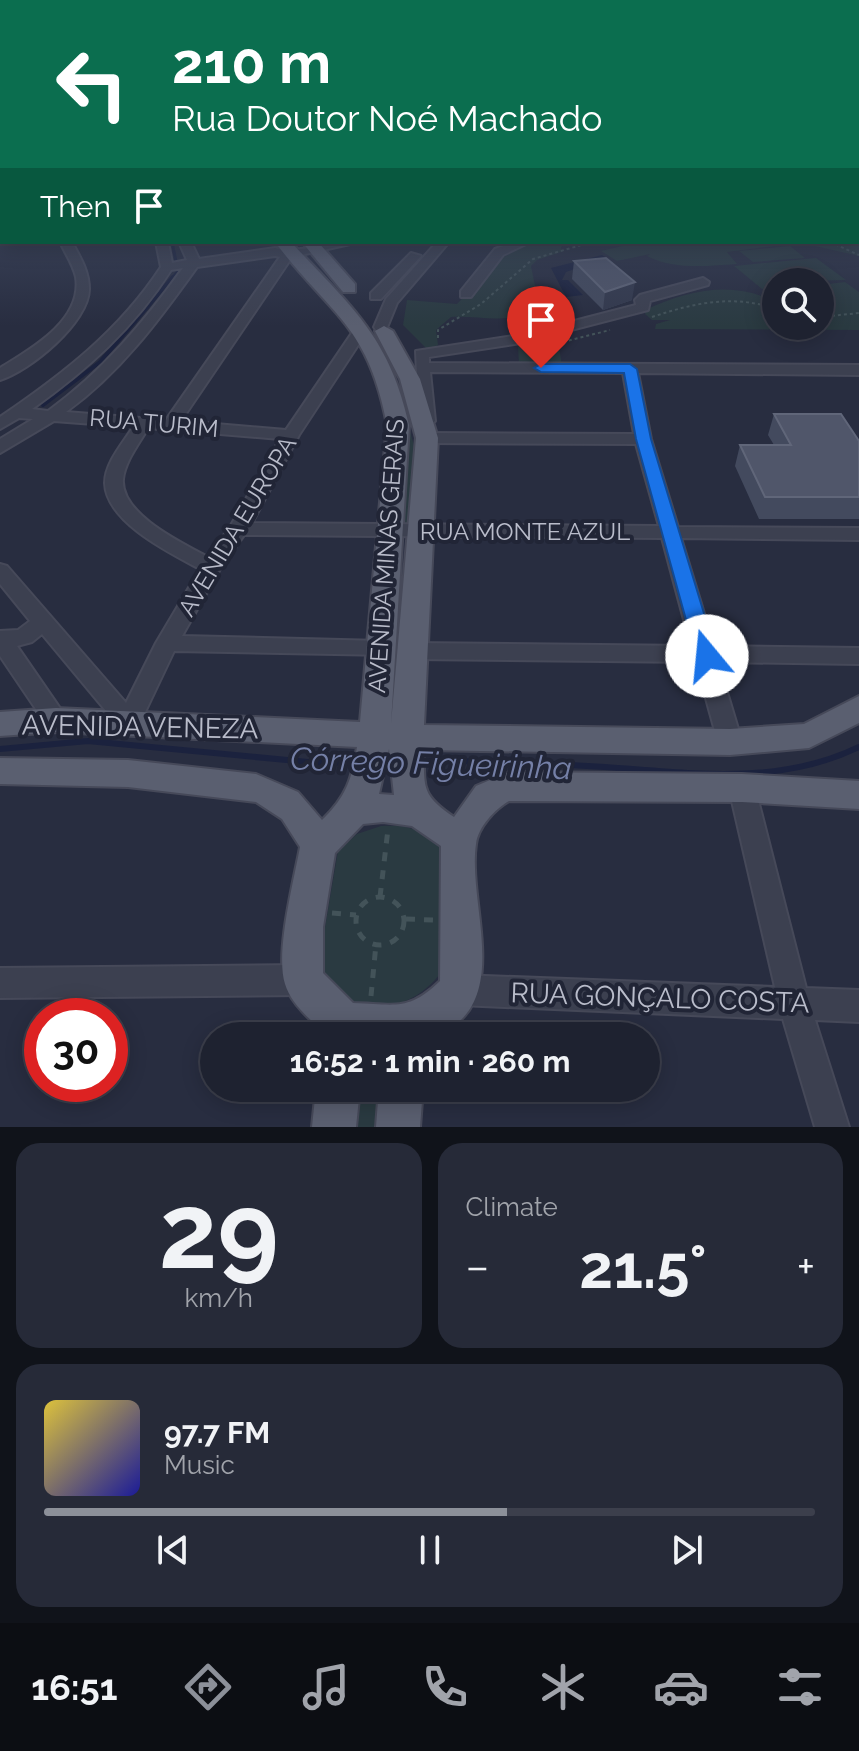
<!DOCTYPE html>
<meta charset="utf-8">
<style>
body{margin:0;font-family:Raleway,sans-serif;background:#262a38;color:#f1f3f6;height:100vh;display:flex;flex-direction:column;font-size:30px;white-space:nowrap}
*{box-sizing:border-box;margin:0}
p{font-size:26px;color:#a1a4ab}
.icon{flex:none;width:44px;height:44px;fill:none;stroke:currentColor;stroke-width:2;stroke-linecap:round;stroke-linejoin:round}
.map{position:relative;height:1127px;overflow:hidden}
.details{display:flex;flex-direction:column;gap:16px;padding:16px;background:#10131a;flex:1}
.details>*{flex:none}
.banner{position:absolute;left:0px;top:0px;width:860px;height:244px;box-shadow:0 4px 20px #0003,0 0 0 2px #3c3f4c;background:#0b6e4f;color:#fff;overflow:hidden}
.tools{position:absolute;left:762px;top:268px;display:grid;gap:16px}
.tools a{display:grid;place-items:center;width:72px;height:72px;border-radius:50%;background:#1e2230;box-shadow:0 4px 20px #0003,0 0 0 2px #3c3f4c;font-size:40px}
.speed{position:absolute;left:24px;top:998px;display:flex;gap:16px;font-size:40px;font-weight:700;text-align:center}
.speed>*{display:grid;place-content:center;width:104px;height:104px;border-radius:50%;background:#1e2230;box-shadow:0 4px 20px #0003,0 0 0 2px #3c3f4c;line-height:1}
.speed .limit{border:12px solid #d22;background:#fff;color:#111}
.pin{position:absolute;display:grid;place-items:center;width:68px;height:68px;color:#fff;margin:-82px -34px;border-radius:50% 50% 50% 0;rotate:-45deg;box-shadow:0 0 8px #0007}
.pin .icon{rotate:45deg}
.me{position:absolute;width:88px;margin:-44px;rotate:343deg;stroke-linejoin:round;filter:drop-shadow(0 0 6px #0008)}
.turn{display:flex;align-items:center;gap:28px;height:168px;padding:0 40px;font-size:36px}
.turn .icon{width:104px;height:104px;stroke-width:2.5}
.turn b{display:block;font-size:56px;line-height:68px}
.then{display:flex;align-items:center;height:76px;padding:0 40px;background:#0003;gap:16px;font-size:30px}
.big{font-size:60px;font-weight:700;line-height:1.1}
.details .card{flex:1;display:flex;flex-direction:column;justify-content:center;gap:12px;min-width:0;padding:0 28px;border-radius:24px;background:#262a38}
.details .dial{align-items:center;gap:0}
.dial b{font-size:104px;line-height:1}
.song{display:flex;align-items:center;gap:24px}
.cover{width:96px;height:96px;border-radius:12px;background:linear-gradient(135deg,hsl(50 70% 55%),hsl(240 70% 35%))}
.played{height:8px;border-radius:4px;background:linear-gradient(90deg,#8c9099 60%,#3c3f4c 60%)}
.keys{display:flex;justify-content:space-around;direction:ltr}
.heat{display:flex;justify-content:space-between;align-items:center;font-size:44px;direction:ltr}
.details .tiles{flex:1;display:grid;gap:16px;grid-template-columns:1fr 1fr}
.card:last-child{grid-column:span 2}
.trip{position:absolute;left:200px;top:1022px;width:460px;height:80px;border-radius:40px;background:#1e2230;box-shadow:0 4px 20px #0003,0 0 0 2px #3c3f4c;font-weight:700;line-height:80px;text-align:center}
.tab-bar{display:flex;height:128px;justify-content:space-around;align-items:center;background:#0c0e13;color:#a1a4ab}
.tab-bar .icon{width:56px;height:56px}
.tab-bar .current{color:#8c9099}
.tab-bar b{font-size:36px;color:#f1f3f6}
.map>svg:first-child{display:block}
</style>
<div class="map">
<svg width="859" height="1127" viewBox="0 0 859 1127">
<rect width="100%" height="100%" fill="#282d40"/>
<g fill="#2a3a41">
<path d="M859 228V256L815 246 782 245 727 252 737 264C707 266 674 270 647 256L650 254 617 261 601 251 627 245 567 243 561 247V252L537 260 531 266 539 305C518 327 478 315 451 317L436 330 438 345 428 350 403 325 407 300 457 304 500 259 531 242H858Z"/>
<path d="M790 246 805 258 753 262 739 251Z"/>
<path d="M816 258 846 280 776 282V287L762 289 734 266Z"/>
<path d="M845 282 859 292V330L655 329 656 324 670 320H652L645 314 647 309C689 290 733 280 776 302V326H820V285Z"/>
<path d="M518 346 559 347 562 366 519 365Z"/>
<path d="M402 403 417 456 408 525H400Z"/>
<path d="M381 826C407 824 425 830 444 849L443 969C423 1002 372 1023 338 993 330 987 324 976 318 968L338 851 357 834Z"/>
<path d="M357 1088H385L382 1127H354Z"/>
</g>
<path fill="#1b223e" d="M602 255 607 258 566 272 562 280H568L583 295 566 297 551 268Z"/>
<g fill="none" stroke-linecap="round" stroke-linejoin="round">
<path stroke="#1b223e" stroke-width="3" d="M172 279 178 271 172 242"/>
<path stroke="#1b223e" stroke-width="4" d="M43 405 100 362 173 277"/>
<g stroke="#1b223e" stroke-width="6">
<path d="M0 749 88 741 318 763 358 762"/>
<path d="M420 761C482 761 543 763 605 767 691 773 779 786 859 747"/>
</g>
<defs>
<g id="minor">
<path d="M0 168H2L0 175Z"/>
<rect x="858" y="196" width="1" height="7"/>
<rect x="858" y="223" width="1" height="6"/>
<path d="M60 242H72C80 257 89 271 89 289 89 322 30 371 0 380V368C31 349 83 320 76 277 73 264 65 253 60 242Z"/>
<path d="M156 242H168L172 263 187 260 179 242H191L199 259 275 248C297 254 333 242 359 242L292 257 181 421 286 430 352 333H362L364 336 299 435 252 523 659 526 636 444 427 443 419 438 427 433 634 434 623 373 430 372 435 421 427 426 419 421 416 351 520 335 636 305 635 300 640 295 703 278 709 282 708 285 650 301 648 310 521 343 429 357V363L859 365V375L638 373 651 439 678 527 859 528V540L681 538 714 646 859 648V664L718 662 742 742 739 749 730 752 721 749 718 742 696 662 413 659 405 657 402 651 405 645 413 643 691 646 662 538 244 535 220 569 182 636 381 641 389 643 392 649 389 655 174 651 137 729 129 731 121 729 42 634 32 642 17 646 68 720 64 727 56 729 48 727 0 656V631L18 630 30 621 0 584V564L7 566 126 703 156 643 200 569C170 553 106 522 105 483 105 463 123 443 133 427L54 421 0 453V439L33 419 19 418 0 429V417C63 374 119 331 161 267ZM275 256 280 257 166 420 66 412C120 373 159 320 197 267ZM183 268C144 322 102 372 48 411L32 409C87 370 134 328 171 270ZM148 428 280 439 230 527 208 557C182 543 120 514 123 479 125 461 139 444 148 428Z"/>
<path d="M437 242H449L397 303 386 330H376L374 327 386 299Z"/>
<path d="M514 242H530L503 255 471 297H461V291L495 249Z"/>
<path d="M411 253 421 256 381 299H371V293Z"/>
<path d="M742 777 751 780 755 788 806 988 859 990V1022L815 1020 849 1127H815L783 1019 460 1005 449 1001 445 990 449 979 460 975 775 987 729 788 733 780Z"/>
<path d="M303 965 314 969 318 980 314 991 303 995 0 998V968Z"/>
</g>
<g id="major">
<path d="M275 242H291C350 306 389 335 409 425L391 724 416 438 400 379 375 331 384 326 393 331 420 379 438 438 424 725 730 729 804 724 859 696V723L809 748 730 755 424 750C424 787 421 795 454 817L476 786 509 772 742 774 859 781V809L742 802 509 801C495 809 478 827 476 844 467 906 515 1003 436 1036H329C312 1022 291 1004 285 984 275 953 294 880 300 847L282 819 256 802 128 787 0 784V758L128 760 256 774 298 792 322 820C346 797 352 779 357 747L56 732 0 736V712L56 708 360 722 387 425C368 324 331 316 275 242ZM389 749 394 795 379 794ZM383 822 412 826 441 846 440 981C408 1012 395 1004 353 1003L323 973V927L335 853 363 824Z"/>
<path d="M302 242H318L355 284V292H343Z"/>
<path d="M316 1088H360L356 1127H312Z"/>
<path d="M379 1088H423L420 1127H376Z"/>
</g>
</defs>
<use href="#minor" stroke="#464959" stroke-width="4"/>
<use href="#major" stroke="#464959" stroke-width="4"/>
<g stroke="#435359" stroke-width="2" stroke-dasharray="3 3" stroke-linecap="butt">
<path d="M830 242 859 255"/>
<path d="M652 317C694 303 733 294 776 309"/>
<path d="M820 317 859 313"/>
<path d="M438 338V330L481 304 533 259 592 242"/>
<path d="M563 342 610 330"/>
</g>
<g stroke="#435359" stroke-width="5" stroke-dasharray="9 9" stroke-linecap="butt">
<circle cx="380" cy="921" r="24"/>
<path d="M380 897 388 829"/>
<path d="M332 913 356 915"/>
<path d="M406 919 434 920"/>
<path d="M371 996 376 944"/>
</g>
<use href="#minor" fill="#3c4050" fill-rule="evenodd"/>
<use href="#major" fill="#5a5f70" fill-rule="evenodd"/>
</g>
<g fill="#434a5e">
<path d="M574 261 632 300 603 310 572 279Z"/>
<path d="M774 414 859 441V519H759L735 466 740 445H774L768 435Z"/>
</g>
<path fill="#33394d" d="M635 282 632 300 603 310 605 292Z"/>
<g fill="#50566a" stroke="#606679" stroke-width="2">
<path d="M606 258 635 282 605 292 574 261Z"/>
<path d="M774 414H841L859 441V497H765L740 445H791Z"/>
</g>
<linearGradient id="sky" x2="0" y2="1"><stop stop-color="#161923"/><stop offset="0.52" stop-color="#424c64"/><stop offset="1" stop-color="#424c64" stop-opacity="0"/></linearGradient>
<rect width="859" height="326" fill="url(#sky)"/>
<path fill="#1a73e8" stroke="#114b97" stroke-width="2" d="M630 364 637 369 651 439 717 656 707 663 696 656 636 439 624 373 541 372 534 368 541 364Z"/>
<g text-anchor="middle" dominant-baseline="central" stroke-width="8" stroke-linejoin="round" paint-order="stroke">
<g font-size="24" fill="#b9bcca" stroke="#212536">
<text transform="translate(154 423) rotate(5)">RUA TURIM</text>
<text transform="translate(237 526) rotate(-59)">AVENIDA EUROPA</text>
<text x="525" y="531">RUA MONTE AZUL</text>
<text transform="translate(386 556) rotate(-86)">AVENIDA MINAS GERAIS</text>
</g>
<g font-size="28" fill="#b9bcca" stroke="#212536">
<text transform="translate(140 727) rotate(1)">AVENIDA VENEZA</text>
<text transform="translate(660 998) rotate(2)">RUA GONÇALO COSTA</text>
</g>
<g font-size="32" font-style="italic" fill="#7580a7" stroke="#212536">
<text transform="translate(431 763) rotate(2)">Córrego Figueirinha</text>
</g>
</g>
</svg>
<div class="tools">
<a><svg class="icon" aria-label="search" viewBox="0 0 24 24"><circle cx="10" cy="10" r="6"/><path d="M15 15l6 6"/></svg></a>
</div>
<div class="speed"><div class="limit">30</div></div>
<div class="pin" style="left:541px;top:368px;background:#d93025"><svg class="icon" aria-label="arrive" viewBox="0 0 24 24"><path d="M6 21V4h12l-3 4 3 4H6"/></svg></div>
<svg class="me" style="left:707px;top:656px" viewBox="-20 -20 40 40"><circle r="19" fill="#fff"/><path d="M0-13L10 11 0 6-10 11z" fill="#1a73e8"/></svg>
<div class="trip">16:52 · 1 min · 260 m</div>
<div class="banner">
<div class="turn"><svg class="icon" aria-label="left" viewBox="0 0 24 24"><path d="M17 20v-9H6M10 6l-5 5 5 5"/></svg><div><b>210 m</b>Rua Doutor Noé Machado</div></div>
<div class="then">Then<svg class="icon" aria-label="arrive" viewBox="0 0 24 24"><path d="M6 21V4h12l-3 4 3 4H6"/></svg></div>
</div>
</div>
<section class="details">
<div class="tiles">
<div class="card dial"><b>29</b><p>km/h</p></div>
<div class="card"><p>Climate</p>
<div class="heat"><a>−</a><b class="big">21.5°</b><a>+</a></div>
</div>
<div class="card">
<div class="song"><i class="cover"></i><div><b>97.7 FM</b><p>Music</p></div></div>
<div class="played"></div>
<div class="keys"><svg class="icon" aria-label="previous" viewBox="0 0 24 24"><path d="M18 5L8 12l10 7zM5 5v14"/></svg><svg class="icon" aria-label="pause" viewBox="0 0 24 24"><path d="M8 5v14M16 5v14"/></svg><svg class="icon" aria-label="next" viewBox="0 0 24 24"><path d="M6 5l10 7-10 7zM19 5v14"/></svg></div>
</div>
</div>
</section>
<nav class="tab-bar">
<b>16:51</b>
<svg class="icon current" aria-label="directions" viewBox="0 0 24 24"><path d="M12 3l9 9-9 9-9-9zM9 14v-3h6M13 9l2 2-2 2"/></svg>
<svg class="icon" aria-label="music" viewBox="0 0 24 24"><path d="M9 18V5l10-2v13"/><circle cx="6" cy="18" r="3"/><circle cx="16" cy="16" r="3"/></svg>
<svg class="icon" aria-label="phone" viewBox="0 0 24 24"><path d="M5 4h4l2 5-3 2q2 4 5 5l2-3 5 2v4C11 20 4 13 5 4z"/></svg>
<svg class="icon" aria-label="climate" viewBox="0 0 24 24"><path d="M12 3v18M4 7l16 10M4 17L20 7"/></svg>
<svg class="icon" aria-label="car" viewBox="0 0 24 24"><path d="M5 17H2v-5l4-1 3-4h7l3 4 3 1v5h-3M9 17h6M6 11h13"/><circle cx="7" cy="17" r="2"/><circle cx="17" cy="17" r="2"/></svg>
<svg class="icon" aria-label="filters" viewBox="0 0 24 24"><path d="M4 7h16M4 17h16"/><circle cx="9" cy="7" r="2"/><circle cx="15" cy="17" r="2"/></svg>
</nav>
